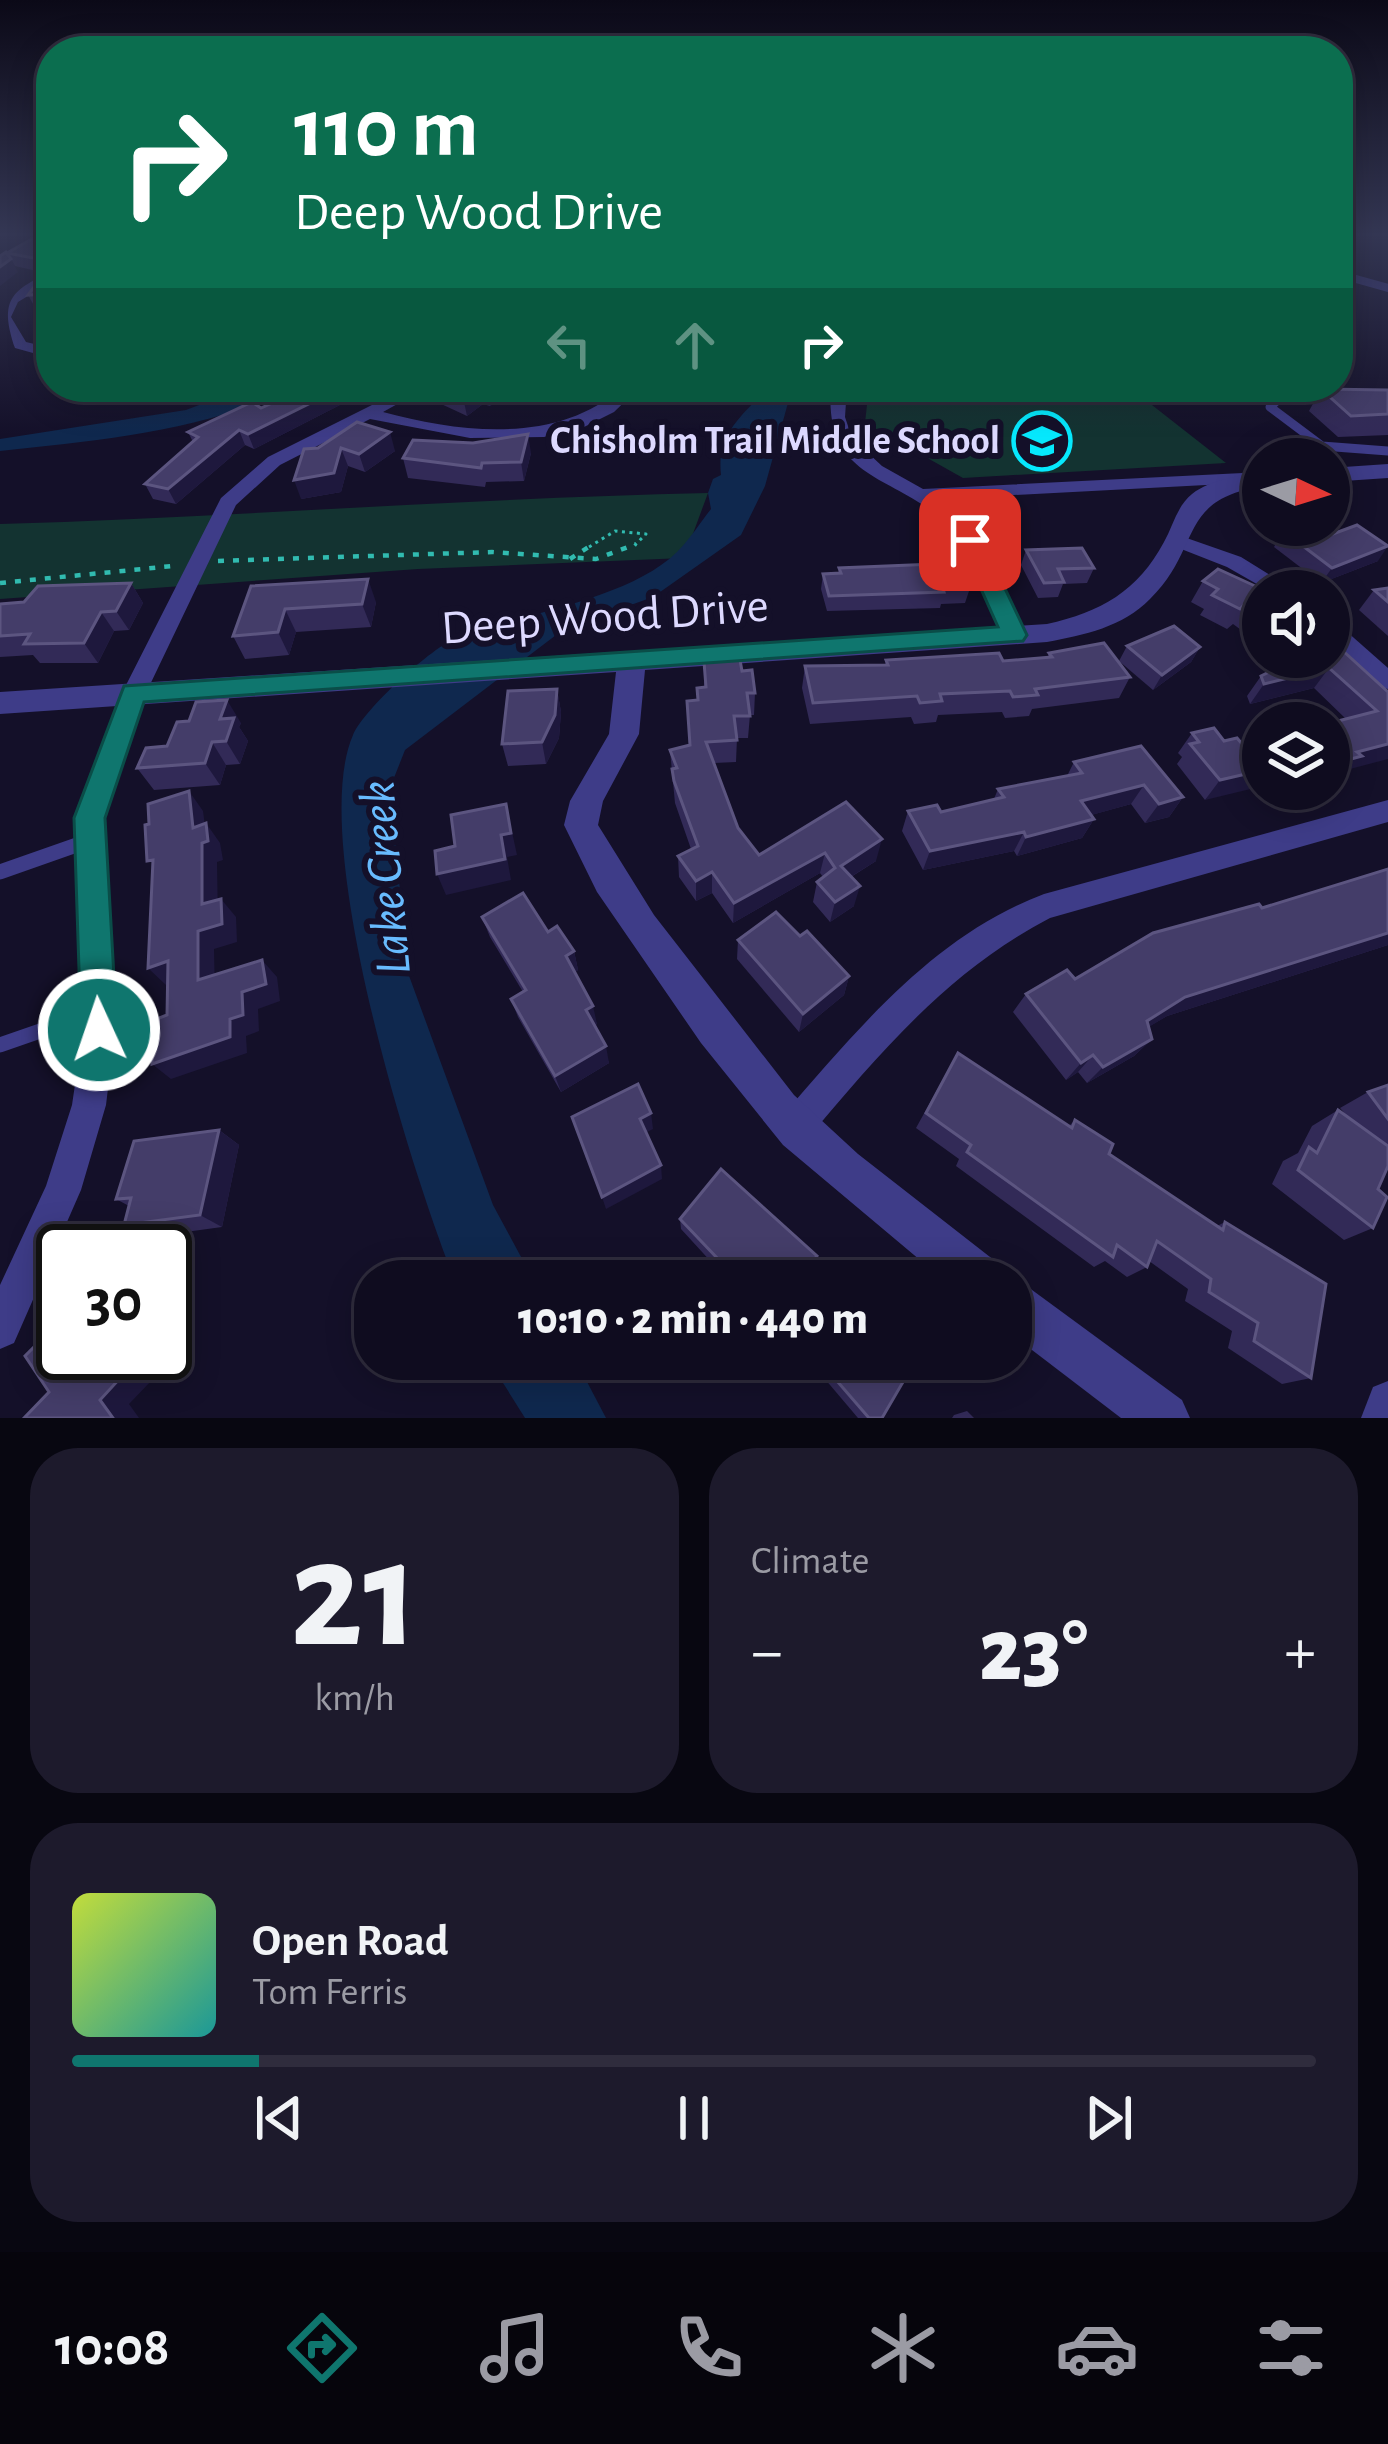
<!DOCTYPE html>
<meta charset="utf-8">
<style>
body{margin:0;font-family:"Alegreya Sans",sans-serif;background:#1d1a2c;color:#f1f3f6;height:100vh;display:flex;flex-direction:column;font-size:45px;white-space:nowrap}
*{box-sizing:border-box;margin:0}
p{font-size:39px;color:#9b9ba4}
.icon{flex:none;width:66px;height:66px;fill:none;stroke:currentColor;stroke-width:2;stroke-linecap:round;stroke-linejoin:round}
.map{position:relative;height:1418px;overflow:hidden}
.panel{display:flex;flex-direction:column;gap:30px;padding:30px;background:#080711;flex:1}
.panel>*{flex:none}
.hud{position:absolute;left:36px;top:36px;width:1317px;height:366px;border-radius:48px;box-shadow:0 6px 30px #0003,0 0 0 3px #2f2c3d;background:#0b6e4f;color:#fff;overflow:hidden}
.needle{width:78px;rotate:94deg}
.tools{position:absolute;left:1242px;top:438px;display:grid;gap:24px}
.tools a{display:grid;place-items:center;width:108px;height:108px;border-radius:50%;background:#0f0c1f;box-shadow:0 6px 30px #0003,0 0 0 3px #2f2c3d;font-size:60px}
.speed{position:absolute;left:36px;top:1224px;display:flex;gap:24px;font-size:60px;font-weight:700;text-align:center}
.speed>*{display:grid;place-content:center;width:156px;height:156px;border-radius:50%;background:#0f0c1f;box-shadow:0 6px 30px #0003,0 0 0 3px #2f2c3d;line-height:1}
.speed .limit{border:6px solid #111;border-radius:18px;background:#fff;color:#111}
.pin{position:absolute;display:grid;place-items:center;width:102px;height:102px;color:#fff;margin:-51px;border-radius:24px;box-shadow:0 6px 18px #0006}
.me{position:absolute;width:132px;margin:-66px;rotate:357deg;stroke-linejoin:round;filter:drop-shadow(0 0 9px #0008)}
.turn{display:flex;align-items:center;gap:42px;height:252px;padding:0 60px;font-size:54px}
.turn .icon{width:156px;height:156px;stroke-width:2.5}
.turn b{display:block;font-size:84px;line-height:102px}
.lanes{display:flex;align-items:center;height:114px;padding:0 60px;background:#0003;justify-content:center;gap:60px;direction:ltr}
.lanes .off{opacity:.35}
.big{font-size:90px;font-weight:800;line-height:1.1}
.panel .card{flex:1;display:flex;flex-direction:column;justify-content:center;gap:18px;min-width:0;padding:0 42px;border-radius:48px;background:#1d1a2c}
.panel .dial{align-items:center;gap:0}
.dial b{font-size:156px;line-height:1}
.song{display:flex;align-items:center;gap:36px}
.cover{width:144px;height:144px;border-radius:18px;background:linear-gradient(135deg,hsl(70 70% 55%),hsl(180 70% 35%))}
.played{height:12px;border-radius:6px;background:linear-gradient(90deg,#0f766e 15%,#2f2c3d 15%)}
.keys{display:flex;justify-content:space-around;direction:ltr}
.heat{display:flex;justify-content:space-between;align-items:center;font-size:66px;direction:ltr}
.panel .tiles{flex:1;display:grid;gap:30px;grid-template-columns:1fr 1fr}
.card:last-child{grid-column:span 2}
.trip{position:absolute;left:354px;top:1260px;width:678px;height:120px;border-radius:48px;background:#0f0c1f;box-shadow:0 6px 30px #0003,0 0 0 3px #2f2c3d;font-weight:800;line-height:120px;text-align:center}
.tabs{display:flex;height:192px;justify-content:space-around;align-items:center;background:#06050c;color:#9b9ba4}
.tabs .icon{width:84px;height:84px}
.tabs .current{color:#0f766e}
.tabs b{font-size:54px;color:#f1f3f6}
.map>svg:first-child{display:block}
</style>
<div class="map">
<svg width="1388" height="1418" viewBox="0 0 1388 1418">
<rect width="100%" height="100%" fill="#141029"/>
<g fill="#133331">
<path d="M869 387H1129L1226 463 963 478 865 423Z"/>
<path d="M708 493 684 558 418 569 0 599V524C236 517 472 498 708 493Z"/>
</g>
<g fill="#0f284e">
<path d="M246 387H294C203 432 99 440 0 451V439L186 410Z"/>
<path d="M775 387H791V392L765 486 741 535 653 597 564 629 405 750 390 788 408 973 493 1205 534 1281H455C411 1171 307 840 353 735 364 709 432 647 458 637 520 614 628 600 677 552 690 539 700 523 711 509L708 493 713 479 721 475C717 439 734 423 758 398L773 401Z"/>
<path d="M488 1359H575L606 1418H525Z"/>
</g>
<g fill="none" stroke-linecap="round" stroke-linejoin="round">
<path stroke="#31bbb0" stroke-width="3" stroke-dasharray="3 4.5" stroke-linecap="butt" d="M589 547 615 531 646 534 633 547"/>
<g stroke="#31bbb0" stroke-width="4.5" stroke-dasharray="6 9" stroke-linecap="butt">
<path d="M570 559 593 544"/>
<path d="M218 561 492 552 596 559 636 544"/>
<path d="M0 583 173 566"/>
</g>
<path stroke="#3e3c88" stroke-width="8" d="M1338 274 1388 288"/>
<path stroke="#3e3c88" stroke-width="9" d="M1333 394 1281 397 1270 407 1322 446 1388 451"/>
<g stroke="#3e3c88" stroke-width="15">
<path d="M0 872 88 841"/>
<path d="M0 1045 95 1012"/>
</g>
<g fill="#3e3c88" fill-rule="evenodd">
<path d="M51 272V282L18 302 11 317 26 342 51 348V358L15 348C0 303 8 291 51 272Z"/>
<path d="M408 387H428L383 412C462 433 557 445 623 387H640L614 412 584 427 544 437 470 438 370 419 280 465 236 505 146 693 103 819 115 1030 106 1105 81 1190 14 1343 0 1349V1285L46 1186 72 1105 83 1030 77 819 122 693 221 498 268 457Z"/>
<path d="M831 387H847L845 417 852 438 882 466 923 489 1263 472V482L939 499C987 530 1004 585 1025 635L1014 643C993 635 974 554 954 531 902 473 823 486 831 387Z"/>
<path d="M1178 535 1241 557 1296 591H1269L1227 567 1171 545 1168 541Z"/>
<path d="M1329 621 1337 623 1388 668V689L1380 687 1329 640Z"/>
<path d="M1388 800V822L1050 918C948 971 880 1053 807 1139L795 1144 783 1139 778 1127 783 1115C858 1029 934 935 1044 894Z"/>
<path d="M1388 1381V1418H1361L1373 1387Z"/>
</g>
<g fill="#3e3c88" fill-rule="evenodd">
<path d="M1388 464V478L1329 482V468Z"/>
<path d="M1263 472V486C1176 500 1203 547 1150 599 1123 627 1084 635 1047 642L645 670 639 734 603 801 598 825 654 915 794 1095 858 1154 999 1264 1006 1281H945L783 1145 701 1043 597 892 564 825 570 801 609 734 616 672 0 714V692L1047 624C1101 612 1138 591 1164 542 1173 526 1177 506 1192 494 1211 479 1240 476 1263 472Z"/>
<path d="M1011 1280 1028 1287 1182 1400 1190 1418H1121L1011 1334Z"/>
</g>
</g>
<g fill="#322a57">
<path d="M51 235V309H36L28 295 46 271 41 272 15 266 7 253Z"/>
<path d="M307 387H375L254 449 245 445 176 504 153 499 145 484 193 442 188 432 261 408Z"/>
<path d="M435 387H519L490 406 483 404 467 416 439 403Z"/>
<path d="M1321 389 1388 390V435L1338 437 1309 411Z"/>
<path d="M357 422 395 451 365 472 348 466 341 492 301 499 318 448Z"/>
<path d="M531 453 524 481 486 482 485 487 408 478 403 458Z"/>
<path d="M1283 531 1330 535 1378 561 1321 583 1274 547Z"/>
<path d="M1026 550 1094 568 1087 583 1063 584 1058 597 1038 598 1021 565Z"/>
<path d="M839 568 970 588 965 603 941 604 940 608 827 611 821 589 823 574 838 573Z"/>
<path d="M1203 581 1263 591V646L1233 624 1227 629 1200 615 1204 609 1191 602Z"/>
<path d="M131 583 143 603 129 630 114 631 98 663H40L33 655 0 657V604L24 602Z"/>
<path d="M251 586 376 602 371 627 296 632 289 655 245 659 233 636Z"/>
<path d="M1388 588V636L1359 610 1374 590Z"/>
<path d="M1127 646 1200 647 1191 662 1153 690 1119 661Z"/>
<path d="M1263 651V657H1329L1388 692 1350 769 1344 775 1329 779V723H1275L1279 718 1334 722 1346 719 1314 688 1250 704 1247 696 1261 676 1272 671 1258 658Z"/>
<path d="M1049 653 1130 677 1119 698 1032 709 1029 716 1005 718 1002 712 938 715 936 722 914 724 911 717 810 724 802 688 805 666 885 665 886 660 1003 661 1047 658Z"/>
<path d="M704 662 742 671 755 693 754 715H750L748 738H737L736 762 714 763 738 828 759 855 846 802 876 861 851 877 854 906 830 922 813 902 817 882 823 877 820 873 733 923 712 893 696 901 679 877 678 856 691 849 675 803 670 750 689 746 687 701 697 700V688L704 687Z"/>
<path d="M557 689 561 712 559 738 546 764 508 766 502 744Z"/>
<path d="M241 723 239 727 248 741 240 764 226 765 220 785 154 790 137 768 167 746Z"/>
<path d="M1192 733 1243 745 1263 740 1205 800 1177 764 1182 757 1178 753Z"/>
<path d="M1074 762 1183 797 1169 817 1145 823 1131 804 1091 815 1094 819 1082 838 1017 856 1014 851 923 870 902 831 908 811 941 812 994 799 998 789 1067 776Z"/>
<path d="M1388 869V945L1167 1016 1148 1027 1152 1039 1134 1056 1087 1083 1078 1072 1066 1080 1013 1012 1026 994 1075 979 1262 908Z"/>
<path d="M482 917 548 932 574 951 578 970 575 972 597 1024 595 1025 609 1063 561 1092 518 1017 511 999 523 992 490 937Z"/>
<path d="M800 936 849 976 844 995 799 1032 737 959 738 940Z"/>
<path d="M948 1070 1069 1126 1075 1120 1109 1154 1217 1226 1225 1222 1311 1378 1282 1384 1228 1348 1232 1331 1185 1301 1188 1289 1149 1261 1147 1267 1127 1277 1105 1261 1094 1267 956 1166 959 1159 916 1128Z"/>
<path d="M1388 1085V1168L1378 1189 1373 1228 1344 1240 1272 1184 1283 1161 1298 1153 1312 1126 1338 1110 1347 1116 1340 1108 1368 1092Z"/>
<path d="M219 1130 239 1145 222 1227 149 1237 124 1225 129 1206 116 1199Z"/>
<path d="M680 1219 812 1265 804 1276 809 1281H708V1273L714 1265 681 1229Z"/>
<path d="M808 1359H882V1418H858Z"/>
<path d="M967 1411 974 1418H952L954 1415Z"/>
</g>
<g fill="#1e183d">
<path d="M47 255 51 270 41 272 33 258Z"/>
<path d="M11 259 18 272 0 286V267Z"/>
<path d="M343 387H375L254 449 248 434Z"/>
<path d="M478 387H480L483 404 467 416 463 397Z"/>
<path d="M488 387H519L490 406 486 388Z"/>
<path d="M239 430 245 445 176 504 168 489Z"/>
<path d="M390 432 395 451 365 472 359 454Z"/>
<path d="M528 434 531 453 524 481 521 462Z"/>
<path d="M341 448 348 466 341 492 301 499 294 480Z"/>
<path d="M1388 546 1378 561 1321 583 1332 568Z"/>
<path d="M368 579 376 602 371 627 362 604Z"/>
<path d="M131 583 143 603 129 630 116 611Z"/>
<path d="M285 609 296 632 289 655 278 632Z"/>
<path d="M101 612 114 631 98 663 84 643Z"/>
<path d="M1200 647 1191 662 1153 690 1162 675Z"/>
<path d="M1329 668 1314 688 1250 704 1264 684Z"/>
<path d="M557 689 561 712 559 738 546 764 542 742Z"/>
<path d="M227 700 241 723 239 727 248 741 240 764 226 741 220 719Z"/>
<path d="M212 742 226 765 220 785 205 763Z"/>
<path d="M1388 744V759L1350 769 1344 775 1329 779V765L1357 752Z"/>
<path d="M1263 770V786L1205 800 1220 780Z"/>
<path d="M1144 785 1131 804 1070 821 1081 801Z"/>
<path d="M189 791 203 811 207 841 206 823 220 843 223 860 217 862 218 923 202 904Z"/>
<path d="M1183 797 1169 817 1145 823 1159 804Z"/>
<path d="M506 804 517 855 507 857 511 880 446 895 437 874 501 835Z"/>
<path d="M1094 819 1082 838 1017 856 1026 837Z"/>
<path d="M1024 832 1014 851 923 870 930 851Z"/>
<path d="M882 839 876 861 836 886 841 866Z"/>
<path d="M825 853 820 873 733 923 734 903Z"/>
<path d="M712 872V893L696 901V881Z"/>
<path d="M860 886 854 906 830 922 835 902Z"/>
<path d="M221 899 236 917 237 942 214 949 215 997 198 980V931Z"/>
<path d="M1388 933V945L1167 1016 1129 1039 1147 1021 1185 997Z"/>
<path d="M574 951 578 970 571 975 566 956Z"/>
<path d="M262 960 277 977 280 1001 258 1009 259 1031 246 1036 247 1053 171 1079 152 1064 242 992Z"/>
<path d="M168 961 186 979 166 985 148 968Z"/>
<path d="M849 976 844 995 799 1032 803 1014Z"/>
<path d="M593 1006 597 1024 590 1028 586 1010Z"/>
<path d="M1152 1039 1134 1056 1087 1083 1103 1067Z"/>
<path d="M606 1046 609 1063 561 1092 555 1076Z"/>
<path d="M1093 1055 1078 1072 1066 1080 1081 1063Z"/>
<path d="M651 1113 653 1129 643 1134 640 1119Z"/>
<path d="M219 1130 239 1145 222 1227 200 1215Z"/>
<path d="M661 1165 662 1179 606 1209 602 1197Z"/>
<path d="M107 1353H132L131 1354 151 1381 129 1404 139 1418H113L100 1400Z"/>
</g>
<g fill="#443d69" stroke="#5c5580" stroke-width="3">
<path d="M39 235H51V294L28 295 48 268 47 255 33 258 7 253Z"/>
<path d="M6 252 11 259 0 267V256Z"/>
<path d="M307 387H343L248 434 239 430 168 489 145 484 198 437 188 432 252 402 261 408Z"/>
<path d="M439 387H478L463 397Z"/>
<path d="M1321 389 1388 390V414L1351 416Z"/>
<path d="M357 422 390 432 359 454 341 448 334 473 294 480 304 449 318 448Z"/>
<path d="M528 434 521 462 482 463 481 468 403 458 413 440 473 443Z"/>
<path d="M1301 525H1314L1330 535 1357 525 1388 546 1332 568 1283 531Z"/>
<path d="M1082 548 1094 568 1058 569 1064 582 1044 583 1026 550Z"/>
<path d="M959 563 970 588 943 589 944 592 829 596 823 574 841 573 839 568Z"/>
<path d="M1218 569 1266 591H1263V616L1245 604 1240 609 1212 595 1218 589 1203 581Z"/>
<path d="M368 579 362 604 285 609 278 632 233 636 251 586Z"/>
<path d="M131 583 116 611 101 612 84 643 24 644 30 634 0 636V604L24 602 38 586Z"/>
<path d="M1388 588V602L1374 590Z"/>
<path d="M1174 626 1200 647 1162 675 1127 646Z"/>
<path d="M1330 639 1388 692V744L1357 752 1362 756 1329 765V723H1285L1279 718 1319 707 1334 722 1377 711 1329 668 1264 684 1261 676 1296 659 1294 657H1329Z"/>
<path d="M1104 643 1130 677 1035 689 1038 695 1013 697 1010 691 940 694 942 701 920 703 917 696 813 703 805 666 888 665 886 660 999 653 1003 661 1052 657 1049 653Z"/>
<path d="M740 660 742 671 752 670 755 693H747L750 716H734L737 740 706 742 738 828 759 855 846 802 882 839 841 866 860 886 835 902 817 882 835 868 825 853 734 903 712 872 696 881 678 856 698 846 674 781 672 769 677 768 670 750 690 745 687 701 698 700 697 688 706 687 704 662Z"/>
<path d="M557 689 555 715 542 742 502 744 508 691Z"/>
<path d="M227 700 220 719 234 718 226 741 212 742 205 763 137 768 146 748 167 746 177 722 189 721 196 702Z"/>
<path d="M1214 728 1224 741 1237 738 1243 745 1263 740V770L1220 780 1190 744 1199 742 1192 733Z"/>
<path d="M1141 746 1183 797 1159 804 1144 785 1081 801 1094 819 1026 837 1024 832 930 851 908 811 937 805 941 812 1004 797 998 789 1082 773 1074 762Z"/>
<path d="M189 791 193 828 206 823 208 841 202 843V904L221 899 222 924 198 931V980L262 960 266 984 242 992 243 1015 230 1019V1037L152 1064 154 1020 167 1015 168 961 148 968 153 860 147 861 145 825 149 824 148 804Z"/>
<path d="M506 804 511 833 501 835 505 859 437 874 435 851 455 846 451 815Z"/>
<path d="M1388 869V933L1185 997 1147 1021 1152 1039 1103 1067 1093 1055 1081 1063 1026 994 1067 970 1075 979 1153 933 1259 904 1262 908Z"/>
<path d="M523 893 548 932 557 926 574 951 566 956 593 1006 586 1010 606 1046 555 1076 511 999 526 990 482 917Z"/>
<path d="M776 912 800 936 807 931 849 976 803 1014 738 940Z"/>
<path d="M958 1053 1072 1128 1075 1120 1113 1144 1109 1154 1223 1230 1225 1222 1326 1284 1311 1378 1254 1341 1258 1323 1209 1292 1211 1279 1157 1241 1147 1267 1117 1245 1113 1257 967 1152 971 1145 926 1113Z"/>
<path d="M638 1084 651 1113 640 1119 661 1165 602 1197 572 1117Z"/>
<path d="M1388 1085V1119L1368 1092Z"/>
<path d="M1338 1110 1388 1146V1166L1378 1189 1387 1197 1373 1228 1298 1170 1309 1147 1317 1153Z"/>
<path d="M219 1130 200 1215 124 1225 131 1198 116 1199 134 1141Z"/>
<path d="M721 1169 817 1256 803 1275 809 1281H715L708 1273 718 1259 680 1219Z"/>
<path d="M95 1246 128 1248 126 1251H92Z"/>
<path d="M63 1318V1353H107L123 1375 100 1400 113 1418H24L49 1392 25 1356Z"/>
<path d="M818 1359H882L903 1382 882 1418H869Z"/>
</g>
<linearGradient id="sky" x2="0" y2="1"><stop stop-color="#0b0917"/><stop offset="0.54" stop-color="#343754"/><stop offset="1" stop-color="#343754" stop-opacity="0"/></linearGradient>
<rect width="1388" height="434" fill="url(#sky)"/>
<path fill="#0f766e" stroke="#0a4d48" stroke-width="3" d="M970 533 982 540 1027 635 1023 641 144 702 105 818 117 1030 112 1043 99 1048 86 1043 81 1030 74 818 124 686 998 627 959 540Z"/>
<defs>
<symbol id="school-ring" viewBox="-11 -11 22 22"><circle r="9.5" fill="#141029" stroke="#06e8fd" stroke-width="1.5"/><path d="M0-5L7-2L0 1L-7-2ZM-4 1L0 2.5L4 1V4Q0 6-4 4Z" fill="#06e8fd"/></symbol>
</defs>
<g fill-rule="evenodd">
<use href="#school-ring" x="1009" y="408" width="66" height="66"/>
</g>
<g text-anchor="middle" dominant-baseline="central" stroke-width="12" stroke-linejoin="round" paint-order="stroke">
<g font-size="39" font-weight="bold" fill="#ddd9ff" stroke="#141029" text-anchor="end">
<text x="1000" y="441">Chisholm Trail Middle School</text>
</g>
<g font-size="48" fill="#ddd9ff" stroke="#141029">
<text transform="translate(605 618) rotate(-4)">Deep Wood Drive</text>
</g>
<g font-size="51" font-style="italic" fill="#68bbfe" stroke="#141029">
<text transform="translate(386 878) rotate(-95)">Lake Creek</text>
</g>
</g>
</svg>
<div class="tools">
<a><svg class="needle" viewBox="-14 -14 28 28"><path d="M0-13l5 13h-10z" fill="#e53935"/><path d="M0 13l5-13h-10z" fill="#9b9ba4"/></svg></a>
<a><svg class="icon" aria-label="sound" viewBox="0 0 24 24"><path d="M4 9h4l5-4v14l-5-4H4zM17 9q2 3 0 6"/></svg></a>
<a><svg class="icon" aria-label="layers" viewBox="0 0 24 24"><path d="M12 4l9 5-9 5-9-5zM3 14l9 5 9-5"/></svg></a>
</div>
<div class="speed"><div class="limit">30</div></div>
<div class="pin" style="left:970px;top:540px;background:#d93025"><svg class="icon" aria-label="arrive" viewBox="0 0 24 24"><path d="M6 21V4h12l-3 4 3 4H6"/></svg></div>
<svg class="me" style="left:99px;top:1030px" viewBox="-20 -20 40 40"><circle r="17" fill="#0f766e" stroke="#fff" stroke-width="3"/><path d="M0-11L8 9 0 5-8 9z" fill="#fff"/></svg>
<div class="trip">10:10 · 2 min · 440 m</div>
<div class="hud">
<div class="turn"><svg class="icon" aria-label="right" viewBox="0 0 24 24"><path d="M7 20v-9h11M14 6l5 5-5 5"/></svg><div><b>110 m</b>Deep Wood Drive</div></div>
<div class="lanes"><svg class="icon off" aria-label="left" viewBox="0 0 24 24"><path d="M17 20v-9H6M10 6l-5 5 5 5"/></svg><svg class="icon off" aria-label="ahead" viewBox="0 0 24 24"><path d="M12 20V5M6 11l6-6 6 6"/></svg><svg class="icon" aria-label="right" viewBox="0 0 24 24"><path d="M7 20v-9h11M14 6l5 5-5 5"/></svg></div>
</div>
</div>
<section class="panel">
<div class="tiles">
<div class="card dial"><b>21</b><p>km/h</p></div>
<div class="card"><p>Climate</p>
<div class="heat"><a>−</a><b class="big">23°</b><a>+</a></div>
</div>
<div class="card">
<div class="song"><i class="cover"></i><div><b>Open Road</b><p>Tom Ferris</p></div></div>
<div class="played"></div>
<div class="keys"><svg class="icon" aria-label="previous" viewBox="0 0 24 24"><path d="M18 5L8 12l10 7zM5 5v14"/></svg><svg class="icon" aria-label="pause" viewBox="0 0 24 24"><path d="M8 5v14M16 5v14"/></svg><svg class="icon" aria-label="next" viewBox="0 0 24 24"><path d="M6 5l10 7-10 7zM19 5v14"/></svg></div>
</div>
</div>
</section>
<nav class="tabs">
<b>10:08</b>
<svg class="icon current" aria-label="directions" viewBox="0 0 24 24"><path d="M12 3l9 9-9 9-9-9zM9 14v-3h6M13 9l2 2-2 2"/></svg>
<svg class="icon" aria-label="music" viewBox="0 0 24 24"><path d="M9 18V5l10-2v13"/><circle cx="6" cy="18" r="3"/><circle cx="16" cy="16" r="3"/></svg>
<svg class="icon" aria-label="phone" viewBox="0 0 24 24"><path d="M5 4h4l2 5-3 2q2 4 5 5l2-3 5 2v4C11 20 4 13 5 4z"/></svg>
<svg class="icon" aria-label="climate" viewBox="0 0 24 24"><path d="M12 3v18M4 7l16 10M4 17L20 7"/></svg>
<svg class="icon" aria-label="car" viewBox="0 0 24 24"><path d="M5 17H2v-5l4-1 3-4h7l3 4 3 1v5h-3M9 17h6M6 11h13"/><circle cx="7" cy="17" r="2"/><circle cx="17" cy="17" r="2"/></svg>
<svg class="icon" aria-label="filters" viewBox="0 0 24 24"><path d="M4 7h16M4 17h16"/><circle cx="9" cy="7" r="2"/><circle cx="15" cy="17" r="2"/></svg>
</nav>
